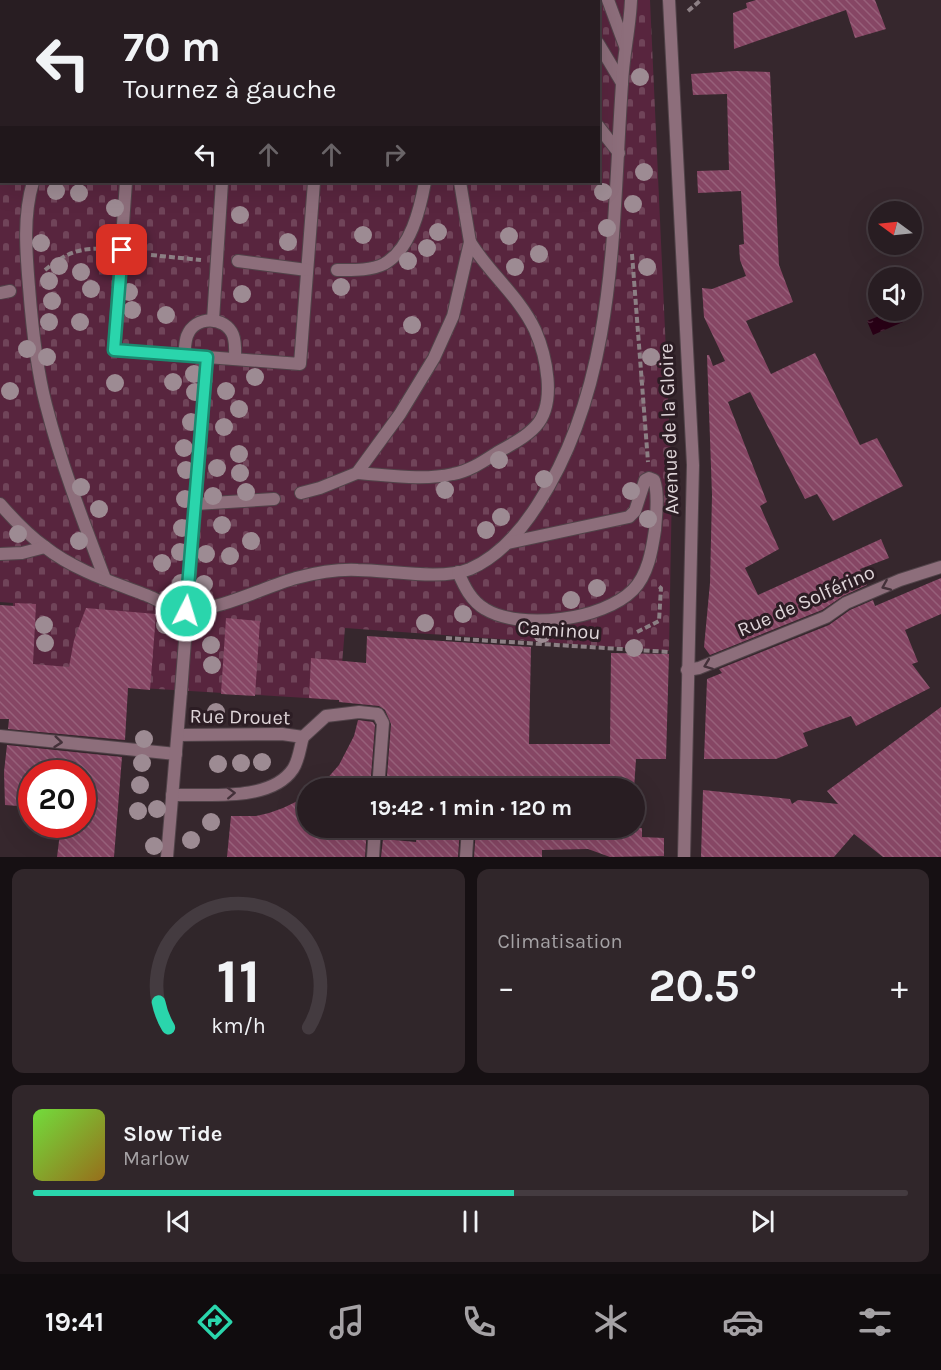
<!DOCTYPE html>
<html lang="fr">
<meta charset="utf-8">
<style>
body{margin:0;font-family:Karla,sans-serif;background:#30262a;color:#f1f3f6;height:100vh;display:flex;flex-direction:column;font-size:22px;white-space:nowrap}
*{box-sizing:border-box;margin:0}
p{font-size:20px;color:#a5a2a5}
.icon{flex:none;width:33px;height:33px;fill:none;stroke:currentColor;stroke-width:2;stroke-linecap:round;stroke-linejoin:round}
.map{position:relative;height:857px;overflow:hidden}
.drawer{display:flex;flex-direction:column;gap:12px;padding:12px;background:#161013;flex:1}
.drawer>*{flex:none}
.guide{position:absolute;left:0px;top:0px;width:600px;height:183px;box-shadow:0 6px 24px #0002,0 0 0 2px #443b40;background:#281d22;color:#f1f3f6;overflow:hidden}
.needle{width:39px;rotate:285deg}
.tools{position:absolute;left:868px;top:201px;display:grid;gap:12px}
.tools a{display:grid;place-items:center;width:54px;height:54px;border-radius:50%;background:#281d22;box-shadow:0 6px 24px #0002,0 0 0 2px #443b40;font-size:30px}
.speed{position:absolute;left:18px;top:760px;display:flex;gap:12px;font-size:30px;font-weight:700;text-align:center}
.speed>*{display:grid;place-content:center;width:78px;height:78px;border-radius:50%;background:#281d22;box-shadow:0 6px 24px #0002,0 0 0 2px #443b40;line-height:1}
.speed .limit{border:9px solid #d22;background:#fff;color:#111}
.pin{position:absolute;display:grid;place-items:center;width:51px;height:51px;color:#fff;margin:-26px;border-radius:12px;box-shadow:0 3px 9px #0006}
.me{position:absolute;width:66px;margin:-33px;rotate:5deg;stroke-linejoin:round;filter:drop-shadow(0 0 4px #0008)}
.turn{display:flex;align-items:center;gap:21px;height:126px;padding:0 24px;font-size:27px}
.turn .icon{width:78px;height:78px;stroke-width:2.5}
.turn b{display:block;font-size:42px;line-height:51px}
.lanes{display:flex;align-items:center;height:57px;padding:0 24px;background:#0003;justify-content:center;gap:30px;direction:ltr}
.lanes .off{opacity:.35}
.big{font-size:45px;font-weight:700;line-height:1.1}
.drawer .tile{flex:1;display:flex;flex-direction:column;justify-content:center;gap:9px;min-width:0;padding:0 21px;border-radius:12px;background:#30262a}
.drawer .dial{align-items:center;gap:0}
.dial svg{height:156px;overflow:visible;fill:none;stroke:#443b40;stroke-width:7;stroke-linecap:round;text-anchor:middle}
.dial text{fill:#f1f3f6;stroke:none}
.song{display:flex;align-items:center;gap:18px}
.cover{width:72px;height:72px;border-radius:9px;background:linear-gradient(135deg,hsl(100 70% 55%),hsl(40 70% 35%))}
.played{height:6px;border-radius:3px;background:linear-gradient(90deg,#2ad5ac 55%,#443b40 55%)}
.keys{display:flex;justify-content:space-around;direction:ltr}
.heat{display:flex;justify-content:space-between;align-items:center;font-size:33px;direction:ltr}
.drawer .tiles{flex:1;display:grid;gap:12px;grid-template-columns:1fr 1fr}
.tile:last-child{grid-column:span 2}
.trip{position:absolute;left:297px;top:778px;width:348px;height:60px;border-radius:30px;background:#281d22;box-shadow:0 6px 24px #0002,0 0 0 2px #443b40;font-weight:700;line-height:60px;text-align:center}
.menu{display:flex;height:96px;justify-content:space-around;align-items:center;background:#100c0e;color:#a5a2a5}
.menu .icon{width:42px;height:42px}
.menu .on{color:#2ad5ac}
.menu b{font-size:27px;color:#f1f3f6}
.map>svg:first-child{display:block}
</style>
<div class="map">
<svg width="941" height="857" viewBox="0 0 941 857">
<defs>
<pattern id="cemetery-stones" width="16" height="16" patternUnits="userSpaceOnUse" patternTransform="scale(1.5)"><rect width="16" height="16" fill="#58253e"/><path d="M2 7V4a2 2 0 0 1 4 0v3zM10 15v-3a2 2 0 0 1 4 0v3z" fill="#704459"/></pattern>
<pattern id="water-ripples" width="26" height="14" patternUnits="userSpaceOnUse" patternTransform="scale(1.5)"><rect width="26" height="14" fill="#290016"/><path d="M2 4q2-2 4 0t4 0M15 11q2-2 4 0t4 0" fill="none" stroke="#482437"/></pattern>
<pattern id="building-back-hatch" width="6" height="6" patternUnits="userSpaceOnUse" patternTransform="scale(1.5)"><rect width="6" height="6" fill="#864664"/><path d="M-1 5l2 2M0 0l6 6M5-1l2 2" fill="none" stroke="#97607a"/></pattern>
</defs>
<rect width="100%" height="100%" fill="#36272d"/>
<path fill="url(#cemetery-stones)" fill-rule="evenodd" d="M0 0H650L672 484 669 651 345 628 339 700 9 680 13 603 0 602ZM2 2H598V182H2Z"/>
<path fill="url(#water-ripples)" d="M898 310 903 322 873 335 867 321 891 311Z"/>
<g fill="url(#building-back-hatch)">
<path d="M756 0H875L886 29 855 38 846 10 734 49 733 13 747 8 746 3Z"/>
<path d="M735 71 770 72 779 265 793 302 746 321 771 374 815 353 860 445 877 438 903 486 833 521 817 494 805 499 750 392 728 402 767 502 760 506 779 549 745 568 758 595 881 539 889 558 860 569 867 585 843 596 822 610 710 655 704 647 710 583 712 495 707 355H709L713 366 725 361 704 317 702 288 712 289 746 276 740 260 739 245 744 244 741 191 698 193 697 171 729 170 727 94 693 95 691 74Z"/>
<path d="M941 578V614L905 630 918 662 912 664 930 688 856 726 851 716 803 733 808 746 776 759H704L707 679 722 673 719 669 829 625 850 610 873 600 875 606Z"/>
<path d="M15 603 36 604 33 664 69 667 74 640 86 608 156 614 150 690 128 688 125 740 8 729 9 719H0V605L15 606Z"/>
<path d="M226 618 260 621 255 696 221 694Z"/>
<path d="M367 636 531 647 529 744H610L611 653 669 654 666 759H636L634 789H572V785L526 782 525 789H386L391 724 385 710 379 706 339 702V700L309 698 311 658 366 663Z"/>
<path d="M941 707V857H883L854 834 834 857H701L703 790 790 799 792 804 798 800 838 804 827 791Z"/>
<path d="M358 720 373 722 375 725 370 789H318L339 765 354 736Z"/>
<path d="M7 745 122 757 114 857H57L61 825H82V774H32V807L5 805 4 772Z"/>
<path d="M308 796V828H367L365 857H227L231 816H256L269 813 283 808Z"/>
<path d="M417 828H460L458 857H381L383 839 416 842Z"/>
<path d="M476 828H642V837L664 838V856L610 857 588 849 542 850V857H474Z"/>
</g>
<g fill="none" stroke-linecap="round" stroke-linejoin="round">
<defs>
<g id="service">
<path d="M204 0 205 2"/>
<path d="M384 0 385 2"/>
<path d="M439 0 442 2"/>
<path d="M571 0 572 2"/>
<path d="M608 0 625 46"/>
<path d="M32 2 34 0"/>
<path d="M168 2 169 0"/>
<path d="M292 2 296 0"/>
<path d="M0 39 2 37"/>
<path d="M598 43 622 83"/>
<path d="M598 126 619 153"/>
<path d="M33 182C23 215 26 252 29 287 32 326 36 367 46 405 61 464 83 521 105 579"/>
<path d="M126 182 114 350 300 364 314 182"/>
<path d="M238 261 307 270"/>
<path d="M337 270C352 270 370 271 384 264 411 249 420 209 425 182"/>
<path d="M0 293 10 291"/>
<path d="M213 320 222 182"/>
<path d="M184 355C185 349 185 342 187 336 195 315 225 316 233 335 236 343 235 351 235 359"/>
<path d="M357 473C388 475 422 481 453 474 470 471 484 461 498 452 511 445 526 437 536 426 557 403 546 355 535 330 519 296 489 273 470 242"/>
<path d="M301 493 320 488 357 473 400 414 434 358 453 316 470 242 460 182"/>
<path d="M0 504C14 520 28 535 45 547 74 570 112 582 146 595 158 600 176 610 188 610 221 610 264 587 296 578 315 573 339 569 358 570 389 570 441 581 470 569 499 556 521 531 538 504 618 381 612 225 622 84 623 56 630 28 631 0"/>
<path d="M196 504 274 499"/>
<path d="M0 554 22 553 45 547"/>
<path d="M458 572C464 586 471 601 485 609 521 631 603 620 633 590 648 575 652 550 655 530 656 515 659 494 654 480L649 478 645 480 635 511 629 517 508 543"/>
<path d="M181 692 207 357"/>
</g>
<g id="minor">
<path d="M687 670 699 668 826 617 846 603 900 580 941 567"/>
<path d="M0 736 176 754"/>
<path d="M303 737 326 716 359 712 378 714 383 723 378 789"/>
<path d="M172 795C208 794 271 802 293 769 299 760 300 747 303 737L282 734 178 735"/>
<path d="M167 857 181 692"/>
<path d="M373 857 375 828"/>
<path d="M466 857 468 828"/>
</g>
<path id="tertiary" d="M669 0 693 465 684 857"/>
</defs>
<use href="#service" stroke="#514349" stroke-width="14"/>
<use href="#minor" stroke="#514349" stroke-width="14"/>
<use href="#tertiary" stroke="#514349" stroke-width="14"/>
<g stroke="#8c7f84" stroke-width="4" stroke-dasharray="6 3" stroke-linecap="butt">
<path d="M688 11 701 0"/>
<path d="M632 254 648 462"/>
<path d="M151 255 201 260"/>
<path d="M45 270C63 255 79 247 103 249"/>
<path d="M637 632 659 621 661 588 657 585"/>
<path d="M446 638 669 652"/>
</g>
<use href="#service" stroke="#8d6e7b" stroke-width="12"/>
<use href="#minor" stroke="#8d6e7b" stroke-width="12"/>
<use href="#tertiary" stroke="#8d6e7b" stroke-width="12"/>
</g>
<g fill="#9d8b93">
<circle cx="640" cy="77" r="9"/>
<circle cx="644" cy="172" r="9"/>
<circle cx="56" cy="191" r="9"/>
<circle cx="603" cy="192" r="9"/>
<circle cx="79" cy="193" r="9"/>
<circle cx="633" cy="204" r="9"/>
<circle cx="115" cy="208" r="9"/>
<circle cx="240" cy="215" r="9"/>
<circle cx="607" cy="228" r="9"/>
<circle cx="438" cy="232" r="9"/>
<circle cx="363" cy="235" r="9"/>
<circle cx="509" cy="236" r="9"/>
<circle cx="288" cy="242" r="9"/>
<circle cx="41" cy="243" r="9"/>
<circle cx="427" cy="248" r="9"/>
<circle cx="539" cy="254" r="9"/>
<circle cx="408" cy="261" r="9"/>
<circle cx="59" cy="266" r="9"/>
<circle cx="515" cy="267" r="9"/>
<circle cx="647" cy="267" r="9"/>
<circle cx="81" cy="272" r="9"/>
<circle cx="49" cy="281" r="9"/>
<circle cx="341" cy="287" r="9"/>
<circle cx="91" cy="289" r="9"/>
<circle cx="129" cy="292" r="9"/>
<circle cx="242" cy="294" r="9"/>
<circle cx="52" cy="301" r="9"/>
<circle cx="132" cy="310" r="9"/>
<circle cx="166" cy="315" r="9"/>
<circle cx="49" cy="322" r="9"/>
<circle cx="80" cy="322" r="9"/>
<circle cx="412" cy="325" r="9"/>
<circle cx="27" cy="349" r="9"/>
<circle cx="47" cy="357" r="9"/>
<circle cx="651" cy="357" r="9"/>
<circle cx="194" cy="374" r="9"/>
<circle cx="255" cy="377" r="9"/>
<circle cx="173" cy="382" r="9"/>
<circle cx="115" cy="383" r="9"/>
<circle cx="10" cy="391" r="9"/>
<circle cx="226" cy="391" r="9"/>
<circle cx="195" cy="392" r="9"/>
<circle cx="239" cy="409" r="9"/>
<circle cx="191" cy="422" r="9"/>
<circle cx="224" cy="427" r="9"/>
<circle cx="184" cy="448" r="9"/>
<circle cx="239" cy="454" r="9"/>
<circle cx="499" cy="460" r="9"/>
<circle cx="217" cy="468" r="9"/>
<circle cx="186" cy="470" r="9"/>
<circle cx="240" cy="473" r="9"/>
<circle cx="544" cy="479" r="9"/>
<circle cx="81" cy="487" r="9"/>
<circle cx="445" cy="490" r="9"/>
<circle cx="631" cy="491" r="9"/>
<circle cx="246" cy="492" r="9"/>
<circle cx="213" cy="496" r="9"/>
<circle cx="185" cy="499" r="9"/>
<circle cx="99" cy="509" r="9"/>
<circle cx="501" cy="517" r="9"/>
<circle cx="648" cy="519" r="9"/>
<circle cx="222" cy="525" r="9"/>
<circle cx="182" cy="528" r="9"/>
<circle cx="486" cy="530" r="9"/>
<circle cx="18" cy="534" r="9"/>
<circle cx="79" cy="541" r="9"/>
<circle cx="251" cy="541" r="9"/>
<circle cx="180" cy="552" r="9"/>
<circle cx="206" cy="554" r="9"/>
<circle cx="230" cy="556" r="9"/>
<circle cx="162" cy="563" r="9"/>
<circle cx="181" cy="583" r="9"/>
<circle cx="204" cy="584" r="9"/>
<circle cx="597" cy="588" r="9"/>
<circle cx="571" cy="600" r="9"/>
<circle cx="463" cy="614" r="9"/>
<circle cx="425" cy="623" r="9"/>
<circle cx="44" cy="625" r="9"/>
<circle cx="165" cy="625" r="9"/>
<circle cx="542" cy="634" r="9"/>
<circle cx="45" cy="643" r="9"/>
<circle cx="211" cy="645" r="9"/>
<circle cx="634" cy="648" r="9"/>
<circle cx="212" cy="665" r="9"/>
<circle cx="216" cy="712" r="9"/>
<circle cx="144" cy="739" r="9"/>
<circle cx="262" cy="762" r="9"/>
<circle cx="142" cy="763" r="9"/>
<circle cx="241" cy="763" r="9"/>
<circle cx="218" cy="764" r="9"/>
<circle cx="140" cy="785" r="9"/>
<circle cx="157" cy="809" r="9"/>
<circle cx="138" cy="811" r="9"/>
<circle cx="211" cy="822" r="9"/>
<circle cx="191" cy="840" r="9"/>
<circle cx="154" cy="846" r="9"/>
</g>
<defs><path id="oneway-chevron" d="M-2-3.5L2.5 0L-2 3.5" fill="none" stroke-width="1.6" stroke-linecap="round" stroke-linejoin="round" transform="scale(1.5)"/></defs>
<g stroke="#44313a">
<use href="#oneway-chevron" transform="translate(886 586) rotate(157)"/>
<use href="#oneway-chevron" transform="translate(708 665) rotate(159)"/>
<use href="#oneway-chevron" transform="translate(58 742) rotate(6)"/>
<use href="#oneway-chevron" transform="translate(231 793) rotate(-2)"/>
</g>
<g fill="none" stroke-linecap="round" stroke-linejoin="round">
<defs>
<path id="route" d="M122 250 114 350 207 357 186 611"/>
</defs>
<use href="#route" stroke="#1b8a70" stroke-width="15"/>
<use href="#route" stroke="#2ad5ac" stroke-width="10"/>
</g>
<g text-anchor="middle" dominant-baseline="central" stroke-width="6" stroke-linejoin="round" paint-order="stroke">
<g font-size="20" fill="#dfd5d9" stroke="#2c1d24">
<text transform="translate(669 429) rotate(-92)">Avenue de la Gloire</text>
<text transform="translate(806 601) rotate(-24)">Rue de Solférino</text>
<text transform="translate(559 630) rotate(4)">Caminou</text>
<text transform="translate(240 717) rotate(1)">Rue Drouet</text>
</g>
</g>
</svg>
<div class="tools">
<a><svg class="needle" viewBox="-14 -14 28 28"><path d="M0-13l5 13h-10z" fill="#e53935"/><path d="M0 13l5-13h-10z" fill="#a5a2a5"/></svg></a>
<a><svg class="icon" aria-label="sound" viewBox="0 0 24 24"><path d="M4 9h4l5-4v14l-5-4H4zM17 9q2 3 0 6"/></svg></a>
</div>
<div class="speed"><div class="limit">20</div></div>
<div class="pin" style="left:122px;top:250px;background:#d93025"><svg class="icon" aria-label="arrive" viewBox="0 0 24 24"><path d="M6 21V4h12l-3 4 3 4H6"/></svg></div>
<svg class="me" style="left:186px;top:611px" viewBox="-20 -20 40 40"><circle r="17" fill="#2ad5ac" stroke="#fff" stroke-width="3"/><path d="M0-11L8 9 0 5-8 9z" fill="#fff"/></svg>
<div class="trip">19:42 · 1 min · 120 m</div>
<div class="guide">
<div class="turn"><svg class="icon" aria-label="left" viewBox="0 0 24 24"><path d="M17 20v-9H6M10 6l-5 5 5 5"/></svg><div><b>70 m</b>Tournez à gauche</div></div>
<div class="lanes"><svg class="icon" aria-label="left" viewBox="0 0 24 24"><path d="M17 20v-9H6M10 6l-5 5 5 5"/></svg><svg class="icon off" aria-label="ahead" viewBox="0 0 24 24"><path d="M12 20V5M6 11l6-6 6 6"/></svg><svg class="icon off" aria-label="ahead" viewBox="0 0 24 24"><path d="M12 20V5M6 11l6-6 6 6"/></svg><svg class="icon off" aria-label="right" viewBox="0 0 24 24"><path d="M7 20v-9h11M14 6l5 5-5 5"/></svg></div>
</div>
</div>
<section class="drawer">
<div class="tiles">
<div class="tile dial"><svg viewBox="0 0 100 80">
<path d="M14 69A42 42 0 1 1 86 69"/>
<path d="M14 69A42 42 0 0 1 9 56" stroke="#2ad5ac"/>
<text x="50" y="56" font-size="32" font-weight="700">11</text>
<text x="50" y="72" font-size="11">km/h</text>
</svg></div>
<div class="tile"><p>Climatisation</p>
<div class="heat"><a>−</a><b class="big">20.5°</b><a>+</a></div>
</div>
<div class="tile">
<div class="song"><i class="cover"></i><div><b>Slow Tide</b><p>Marlow</p></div></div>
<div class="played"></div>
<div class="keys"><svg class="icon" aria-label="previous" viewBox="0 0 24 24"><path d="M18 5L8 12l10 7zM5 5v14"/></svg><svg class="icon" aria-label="pause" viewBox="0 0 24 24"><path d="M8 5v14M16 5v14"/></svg><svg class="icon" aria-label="next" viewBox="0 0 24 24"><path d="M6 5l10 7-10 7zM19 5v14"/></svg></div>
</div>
</div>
</section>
<nav class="menu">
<b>19:41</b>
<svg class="icon on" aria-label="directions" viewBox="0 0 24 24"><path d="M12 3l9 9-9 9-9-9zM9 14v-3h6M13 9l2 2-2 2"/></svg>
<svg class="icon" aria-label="music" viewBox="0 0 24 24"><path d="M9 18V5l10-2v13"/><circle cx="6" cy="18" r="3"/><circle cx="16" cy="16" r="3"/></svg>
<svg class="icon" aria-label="phone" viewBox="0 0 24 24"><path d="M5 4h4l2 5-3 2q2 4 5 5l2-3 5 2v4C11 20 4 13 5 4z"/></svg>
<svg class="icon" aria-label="climate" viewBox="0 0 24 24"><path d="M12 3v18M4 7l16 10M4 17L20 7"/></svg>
<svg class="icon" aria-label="car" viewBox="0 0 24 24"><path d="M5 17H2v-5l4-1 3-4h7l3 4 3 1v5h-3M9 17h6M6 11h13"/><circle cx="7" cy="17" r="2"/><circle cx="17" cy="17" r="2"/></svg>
<svg class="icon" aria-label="filters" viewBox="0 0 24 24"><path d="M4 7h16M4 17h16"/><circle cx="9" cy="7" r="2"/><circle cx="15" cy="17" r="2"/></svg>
</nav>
